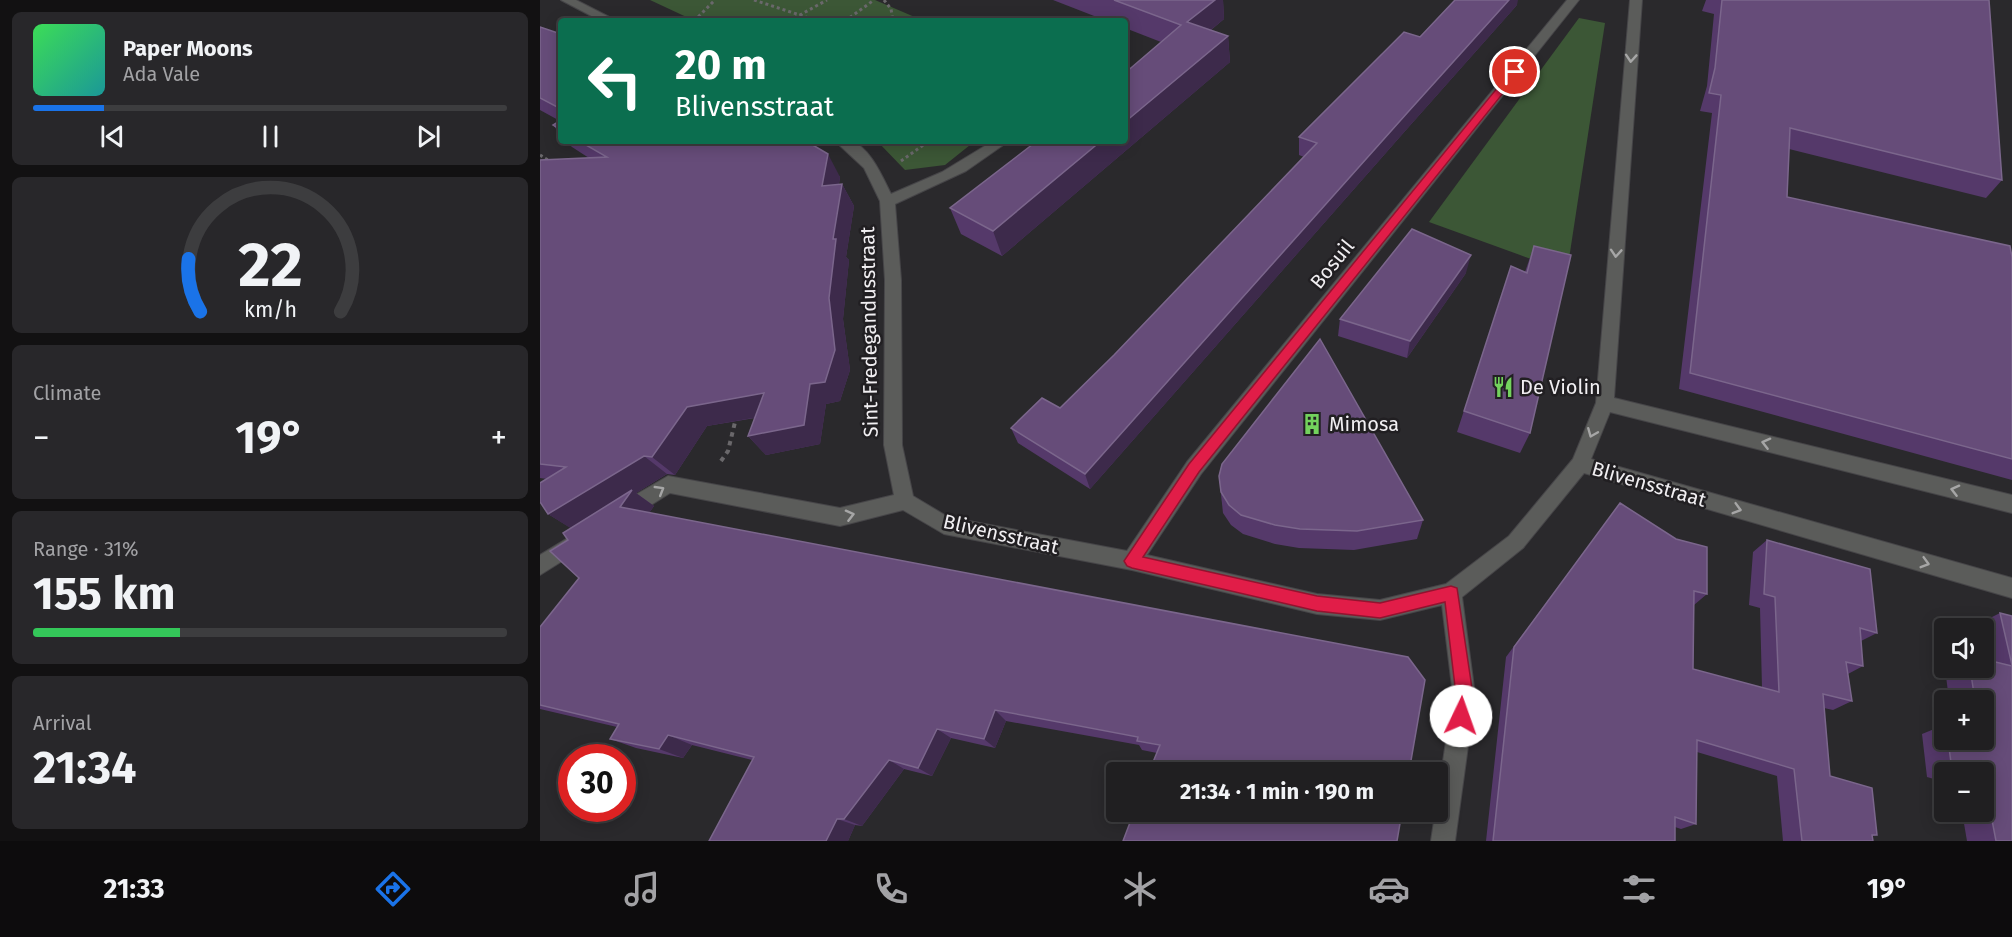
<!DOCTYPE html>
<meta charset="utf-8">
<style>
body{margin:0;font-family:"Fira Sans",sans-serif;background:#28272a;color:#f1f3f6;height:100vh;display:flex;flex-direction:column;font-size:22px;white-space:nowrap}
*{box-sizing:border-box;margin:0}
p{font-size:20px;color:#a2a2a5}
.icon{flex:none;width:33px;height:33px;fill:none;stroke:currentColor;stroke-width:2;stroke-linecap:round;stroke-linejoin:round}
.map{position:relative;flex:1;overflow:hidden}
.side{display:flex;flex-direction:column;gap:12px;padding:12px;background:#121112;width:540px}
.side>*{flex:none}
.banner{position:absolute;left:18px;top:18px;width:570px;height:126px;border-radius:6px;box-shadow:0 3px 15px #0003,0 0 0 2px #3d3d3f;background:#0b6e4f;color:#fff;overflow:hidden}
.buttons{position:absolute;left:1394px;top:618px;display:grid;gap:12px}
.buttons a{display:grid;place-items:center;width:60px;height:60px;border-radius:6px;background:#201f21;box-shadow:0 3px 15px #0003,0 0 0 2px #3d3d3f;font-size:30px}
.speed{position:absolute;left:18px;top:744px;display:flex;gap:12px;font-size:30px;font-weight:700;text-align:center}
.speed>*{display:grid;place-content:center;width:78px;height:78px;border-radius:50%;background:#201f21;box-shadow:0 3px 15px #0003,0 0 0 2px #3d3d3f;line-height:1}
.speed .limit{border:9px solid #d22;background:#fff;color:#111}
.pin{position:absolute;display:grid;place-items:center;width:51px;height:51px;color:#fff;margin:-26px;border:3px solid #fff;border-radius:50%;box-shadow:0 2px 6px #0007}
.me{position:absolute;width:66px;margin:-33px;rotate:3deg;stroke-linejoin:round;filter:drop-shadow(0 0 4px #0008)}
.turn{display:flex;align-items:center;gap:21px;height:126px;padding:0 18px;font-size:27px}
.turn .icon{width:78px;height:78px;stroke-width:2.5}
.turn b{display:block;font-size:42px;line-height:51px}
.big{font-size:45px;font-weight:700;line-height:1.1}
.side .widget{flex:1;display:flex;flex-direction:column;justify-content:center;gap:9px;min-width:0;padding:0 21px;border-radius:9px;background:#28272a}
.side .dial{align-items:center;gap:0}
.dial svg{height:156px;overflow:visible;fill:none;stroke:#3d3d3f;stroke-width:7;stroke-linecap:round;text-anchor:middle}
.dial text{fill:#f1f3f6;stroke:none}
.song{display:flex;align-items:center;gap:18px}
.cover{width:72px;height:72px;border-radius:9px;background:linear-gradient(135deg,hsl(130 70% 55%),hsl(180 70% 35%))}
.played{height:6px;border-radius:3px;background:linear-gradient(90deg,#1a73e8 15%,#3d3d3f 15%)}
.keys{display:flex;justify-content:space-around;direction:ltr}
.heat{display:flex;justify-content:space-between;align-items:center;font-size:33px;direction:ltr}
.charge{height:9px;border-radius:4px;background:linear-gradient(90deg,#34c759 31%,#3d3d3f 0)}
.trip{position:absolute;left:566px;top:762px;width:342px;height:60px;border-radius:6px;background:#201f21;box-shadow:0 3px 15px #0003,0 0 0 2px #3d3d3f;font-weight:700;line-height:60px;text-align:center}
.dock{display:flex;height:96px;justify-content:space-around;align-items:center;background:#0d0c0d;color:#a2a2a5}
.dock .icon{width:42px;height:42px}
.dock .active{color:#1a73e8}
.dock b{font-size:27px;color:#f1f3f6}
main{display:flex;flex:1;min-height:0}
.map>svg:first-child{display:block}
</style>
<main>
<section class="side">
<div class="widget">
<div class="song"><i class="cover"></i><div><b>Paper Moons</b><p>Ada Vale</p></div></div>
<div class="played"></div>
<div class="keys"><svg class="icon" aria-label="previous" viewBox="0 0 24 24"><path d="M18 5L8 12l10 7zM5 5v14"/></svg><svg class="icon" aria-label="pause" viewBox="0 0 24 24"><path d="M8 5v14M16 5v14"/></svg><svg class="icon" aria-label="next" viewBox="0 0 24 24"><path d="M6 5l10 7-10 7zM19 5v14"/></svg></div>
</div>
<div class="widget dial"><svg viewBox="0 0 100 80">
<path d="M14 69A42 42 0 1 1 86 69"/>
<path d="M14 69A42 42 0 0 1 8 42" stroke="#1a73e8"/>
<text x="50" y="56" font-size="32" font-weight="700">22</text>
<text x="50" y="72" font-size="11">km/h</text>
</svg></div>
<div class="widget"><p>Climate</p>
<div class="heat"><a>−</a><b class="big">19°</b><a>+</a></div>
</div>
<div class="widget"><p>Range · 31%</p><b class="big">155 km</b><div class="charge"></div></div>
<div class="widget"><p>Arrival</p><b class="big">21:34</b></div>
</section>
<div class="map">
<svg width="1472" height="841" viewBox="0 0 1472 841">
<rect width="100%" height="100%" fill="#2a292c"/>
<g fill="#3c5736">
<path d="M110 0H335L384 21H155Z"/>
<path d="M1039 18 1065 23 1027 272 889 222Z"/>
<path d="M337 141H435L405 165 365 170Z"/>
</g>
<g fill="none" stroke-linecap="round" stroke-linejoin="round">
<defs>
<g id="street">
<path d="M21 0H36L77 21H61Z"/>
<path d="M1027 0H1039L661 474 607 555 777 594 840 600 906 584 969 536 1033 459 1056 403 1090 0H1102L1074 398 1472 495V513L1070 412 1051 459 1472 578V598L1044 473 983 548 922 597 935 695 915 841H891L913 695 902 605 840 620 777 614 592 570 404 534 363 510 300 526 130 493 92 517 85 520 78 517 75 511 78 505 128 476 300 508 354 495 344 445 345 280 340 201 324 168 295 141C300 141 305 140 310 141 329 145 343 178 351 194L402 172 453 141H469L426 171 355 204 361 280 362 445 373 496 408 517 587 551 647 462Z"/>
<path d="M36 533 43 536 46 542 43 548 0 575V555Z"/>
</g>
</defs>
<use href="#street" stroke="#464548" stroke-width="2"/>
<g stroke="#6a686b" stroke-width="3" stroke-dasharray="3 3" stroke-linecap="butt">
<path d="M214 0 278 21"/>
<path d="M344 0 351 9 353 21"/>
<path d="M154 21 175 0"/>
<path d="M249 21 287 0"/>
<path d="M305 21 334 0"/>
<path d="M0 155 11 162"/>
<path d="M361 161 389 141"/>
</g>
<path stroke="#6a686b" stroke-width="4" stroke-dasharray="4.5 4.5" stroke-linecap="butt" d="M181 461 188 451 196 418"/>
<use href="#street" fill="#5b5c5a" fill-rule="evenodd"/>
</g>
<g fill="#55396a">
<path d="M513 0H683L684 19 671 30 688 36 690 62 462 256 421 234 410 208 585 141 621 42 585 28V21H567Z"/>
<path d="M1166 0H1449L1462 180 1446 198 1249 149 1247 197 1472 257V480L1139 389 1172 113 1160 111 1167 86 1174 14 1162 11Z"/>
<path d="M977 5 866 130 550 489 478 443 471 428 520 408 574 355 764 157 759 155V137L880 37Z"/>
<path d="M0 27 21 34V135L13 125 20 121 0 110Z"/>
<path d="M26 141H266L300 177 299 184H302L314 206 306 257 309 260 303 319 310 370 300 401 286 404 280 444 226 455 208 436 215 418 167 426 135 475 127 474 96 493 114 506 109 513 868 657 617 753 602 750 599 745 466 721 455 748 411 738 392 776 364 769 322 826 315 825 308 841 212 760 152 745 143 758 96 748 70 739 77 727 0 709V627L39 578 28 540 31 528 8 514 7 479 0 478V160L49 158 32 147Z"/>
<path d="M994 246 990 433 980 453 917 432 971 266 985 272Z"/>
<path d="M926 273 867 358 798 336 800 319Z"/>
<path d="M679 476 883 520 877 539 814 550 759 548 735 544 703 534 691 525 683 513Z"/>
<path d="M1080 503 1167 594 1154 605 1153 669 1222 688 1220 608 1209 605 1213 552 1227 540 1337 633 1321 641 1323 666 1308 674 1312 701 1293 710 1284 708 1290 776 1337 835 1333 836V841H1243L1237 776 1157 752 1156 824 1141 829 1135 827V841H946L966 657Z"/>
<path d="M1460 613 1472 616V841H1427L1422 812H1443V772H1404V782L1387 777 1382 734 1404 725V740H1443V700H1409L1405 668H1443V628H1436V625Z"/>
</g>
<g fill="#3d2a4b">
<path d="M675 0H683L684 19 650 47 647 22Z"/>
<path d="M969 0H978L977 5 866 130 550 489 545 474 868 112Z"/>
<path d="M688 36 690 62 462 256 453 231 561 141H585V122Z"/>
<path d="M288 154 300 177 295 209 282 186Z"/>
<path d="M302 184 314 206 306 257 309 260 303 319 310 370 300 401 286 404 280 444 226 455 208 436 270 384 289 298 293 239Z"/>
<path d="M931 255 926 273 867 358 870 341Z"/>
<path d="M224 393 241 413 167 426 135 475 112 457 147 407Z"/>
<path d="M104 456 127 474 96 493 114 506 102 523 35 531 8 514Z"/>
<path d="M455 710 466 721 455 748 444 739Z"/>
<path d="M397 729 411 738 392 776 378 768Z"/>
<path d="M128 735 152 745 143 758 119 749Z"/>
<path d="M349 760 364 769 322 826 304 819Z"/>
<path d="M297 819 315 825 308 841H286Z"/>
</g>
<g fill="#664c79" stroke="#7b668c" stroke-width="1.5">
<path d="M574 0H675L647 22 688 36 585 122V73L641 25Z"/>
<path d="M915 0H969L868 112 545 474 471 428 502 398 520 408 574 355 777 143 759 137 864 32 880 37Z"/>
<path d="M1182 0H1449L1462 180 1250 128 1247 197 1470 246 1472 257V459L1150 373 1181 95 1169 93 1175 68Z"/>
<path d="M0 27 21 34V109L0 98Z"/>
<path d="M21 120V130L13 125Z"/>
<path d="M39 141H266L288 154 282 186 302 184 293 239H296L289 298 295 350 285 382 270 384 264 425 208 436 224 393 147 407 112 457 104 456 8 514 0 502V483L26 467 0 464V160L67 157Z"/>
<path d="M497 141H561L453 231 410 208Z"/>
<path d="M872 229 931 255 870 341 800 319Z"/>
<path d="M994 246 1031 255 990 433 924 411 971 266 987 273Z"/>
<path d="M780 339 883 520 817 531 760 529 735 525 701 515 689 505 681 492 679 476 682 464Z"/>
<path d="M92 490 80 507 868 657 885 680 869 772H609L620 745 597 741 598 737 455 710 444 739 397 729 378 768 349 760 304 819H297L286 841H169L214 757 128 735 119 749 70 739 79 724 0 705V627L39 578 10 551 28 540 23 533Z"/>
<path d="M1080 503 1136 539 1167 547V594L1154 591 1153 669 1239 692 1235 597 1224 594 1227 540 1330 569 1337 633 1320 628 1323 666 1306 662 1312 701 1283 694 1290 776 1332 788 1337 835H1332L1333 841H1262L1254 769 1157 740 1156 824 1135 817V841H953L974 647Z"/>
<path d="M1460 613 1472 616V665Z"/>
<path d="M1443 659 1472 666V841H1456L1444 778H1443V772H1422L1412 770 1408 740H1443V700H1435L1430 668H1443Z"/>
<path d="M594 812H862L857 841H583Z"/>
</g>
<defs><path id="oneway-chevron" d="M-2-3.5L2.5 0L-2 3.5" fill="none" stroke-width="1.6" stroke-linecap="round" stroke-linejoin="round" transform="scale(1.5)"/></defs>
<g stroke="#a6a6a6">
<use href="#oneway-chevron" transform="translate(1091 58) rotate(94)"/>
<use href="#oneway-chevron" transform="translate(1076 253) rotate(94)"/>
<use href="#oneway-chevron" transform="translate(1052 433) rotate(112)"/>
<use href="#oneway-chevron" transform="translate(1226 443) rotate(-166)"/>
<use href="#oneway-chevron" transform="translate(120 490) rotate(-31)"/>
<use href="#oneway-chevron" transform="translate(1415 490) rotate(-166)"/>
<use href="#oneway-chevron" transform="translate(1197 509) rotate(16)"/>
<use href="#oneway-chevron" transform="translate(310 515) rotate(-14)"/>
<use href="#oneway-chevron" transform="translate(1385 563) rotate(16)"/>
</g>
<path fill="#e11d48" stroke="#92132f" stroke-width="1.5" d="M972 70 980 72 659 472 603 557 777 596 840 603 911 586 917 588 933 695 927 722 921 725 915 722 913 716 916 695 905 602 840 618 777 611 592 568 587 566 584 561 649 464Z"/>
<defs>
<symbol id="restaurant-bare" viewBox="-9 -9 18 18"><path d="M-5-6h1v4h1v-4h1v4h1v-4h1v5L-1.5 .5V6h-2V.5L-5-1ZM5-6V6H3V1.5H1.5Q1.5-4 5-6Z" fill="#73d25d" stroke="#211f22" stroke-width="2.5" paint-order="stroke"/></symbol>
<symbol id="building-bare" viewBox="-9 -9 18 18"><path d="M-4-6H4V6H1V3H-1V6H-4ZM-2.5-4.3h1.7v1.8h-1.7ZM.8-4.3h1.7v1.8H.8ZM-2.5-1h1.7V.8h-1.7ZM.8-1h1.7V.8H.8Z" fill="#73d25d" stroke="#211f22" stroke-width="2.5" paint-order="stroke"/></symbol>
</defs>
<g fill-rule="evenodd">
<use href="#restaurant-bare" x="948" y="372" width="30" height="30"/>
<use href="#building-bare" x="757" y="409" width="30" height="30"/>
</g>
<g text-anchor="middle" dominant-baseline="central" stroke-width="5" stroke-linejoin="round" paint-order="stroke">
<g font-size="20" fill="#f1eff2" stroke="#211f22">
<text transform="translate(792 264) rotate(-51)">Bosuil</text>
<text transform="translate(329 332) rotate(-91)">Sint-Fredegandusstraat</text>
<text transform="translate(1109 484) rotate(16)">Blivensstraat</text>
<text transform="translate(461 534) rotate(13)">Blivensstraat</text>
</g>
<g font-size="20" fill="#f1eff2" stroke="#211f22" text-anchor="start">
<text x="980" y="387">De Violin</text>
<text x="789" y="424">Mimosa</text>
</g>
</g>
</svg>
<div class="buttons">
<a><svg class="icon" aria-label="sound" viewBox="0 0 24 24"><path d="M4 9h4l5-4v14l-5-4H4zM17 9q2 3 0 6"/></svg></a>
<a>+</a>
<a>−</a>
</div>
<div class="speed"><div class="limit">30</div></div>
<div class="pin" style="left:975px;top:72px;background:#d93025"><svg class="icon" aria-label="arrive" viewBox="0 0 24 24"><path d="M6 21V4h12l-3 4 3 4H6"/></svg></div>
<svg class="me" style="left:921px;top:716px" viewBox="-20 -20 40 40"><circle r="19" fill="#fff"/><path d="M0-13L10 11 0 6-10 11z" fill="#e11d48"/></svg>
<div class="trip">21:34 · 1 min · 190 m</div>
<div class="banner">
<div class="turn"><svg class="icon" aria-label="left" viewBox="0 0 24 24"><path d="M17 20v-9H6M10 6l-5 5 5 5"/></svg><div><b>20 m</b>Blivensstraat</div></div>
</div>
</div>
</main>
<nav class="dock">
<b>21:33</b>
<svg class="icon active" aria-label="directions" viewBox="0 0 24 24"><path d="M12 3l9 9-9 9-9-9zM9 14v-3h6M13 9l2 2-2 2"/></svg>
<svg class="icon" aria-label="music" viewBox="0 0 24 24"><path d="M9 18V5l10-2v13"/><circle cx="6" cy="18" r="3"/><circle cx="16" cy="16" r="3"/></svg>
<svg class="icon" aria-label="phone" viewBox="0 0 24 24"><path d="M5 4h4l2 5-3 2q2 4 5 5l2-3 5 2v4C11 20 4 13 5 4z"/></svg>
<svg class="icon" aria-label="climate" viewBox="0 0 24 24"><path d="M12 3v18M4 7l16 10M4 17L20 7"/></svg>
<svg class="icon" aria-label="car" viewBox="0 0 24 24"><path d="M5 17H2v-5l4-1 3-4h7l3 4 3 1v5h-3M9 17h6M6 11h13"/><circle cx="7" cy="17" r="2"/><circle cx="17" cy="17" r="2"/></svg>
<svg class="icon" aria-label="filters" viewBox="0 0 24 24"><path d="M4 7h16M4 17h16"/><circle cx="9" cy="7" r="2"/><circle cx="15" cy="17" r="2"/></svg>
<b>19°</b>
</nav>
